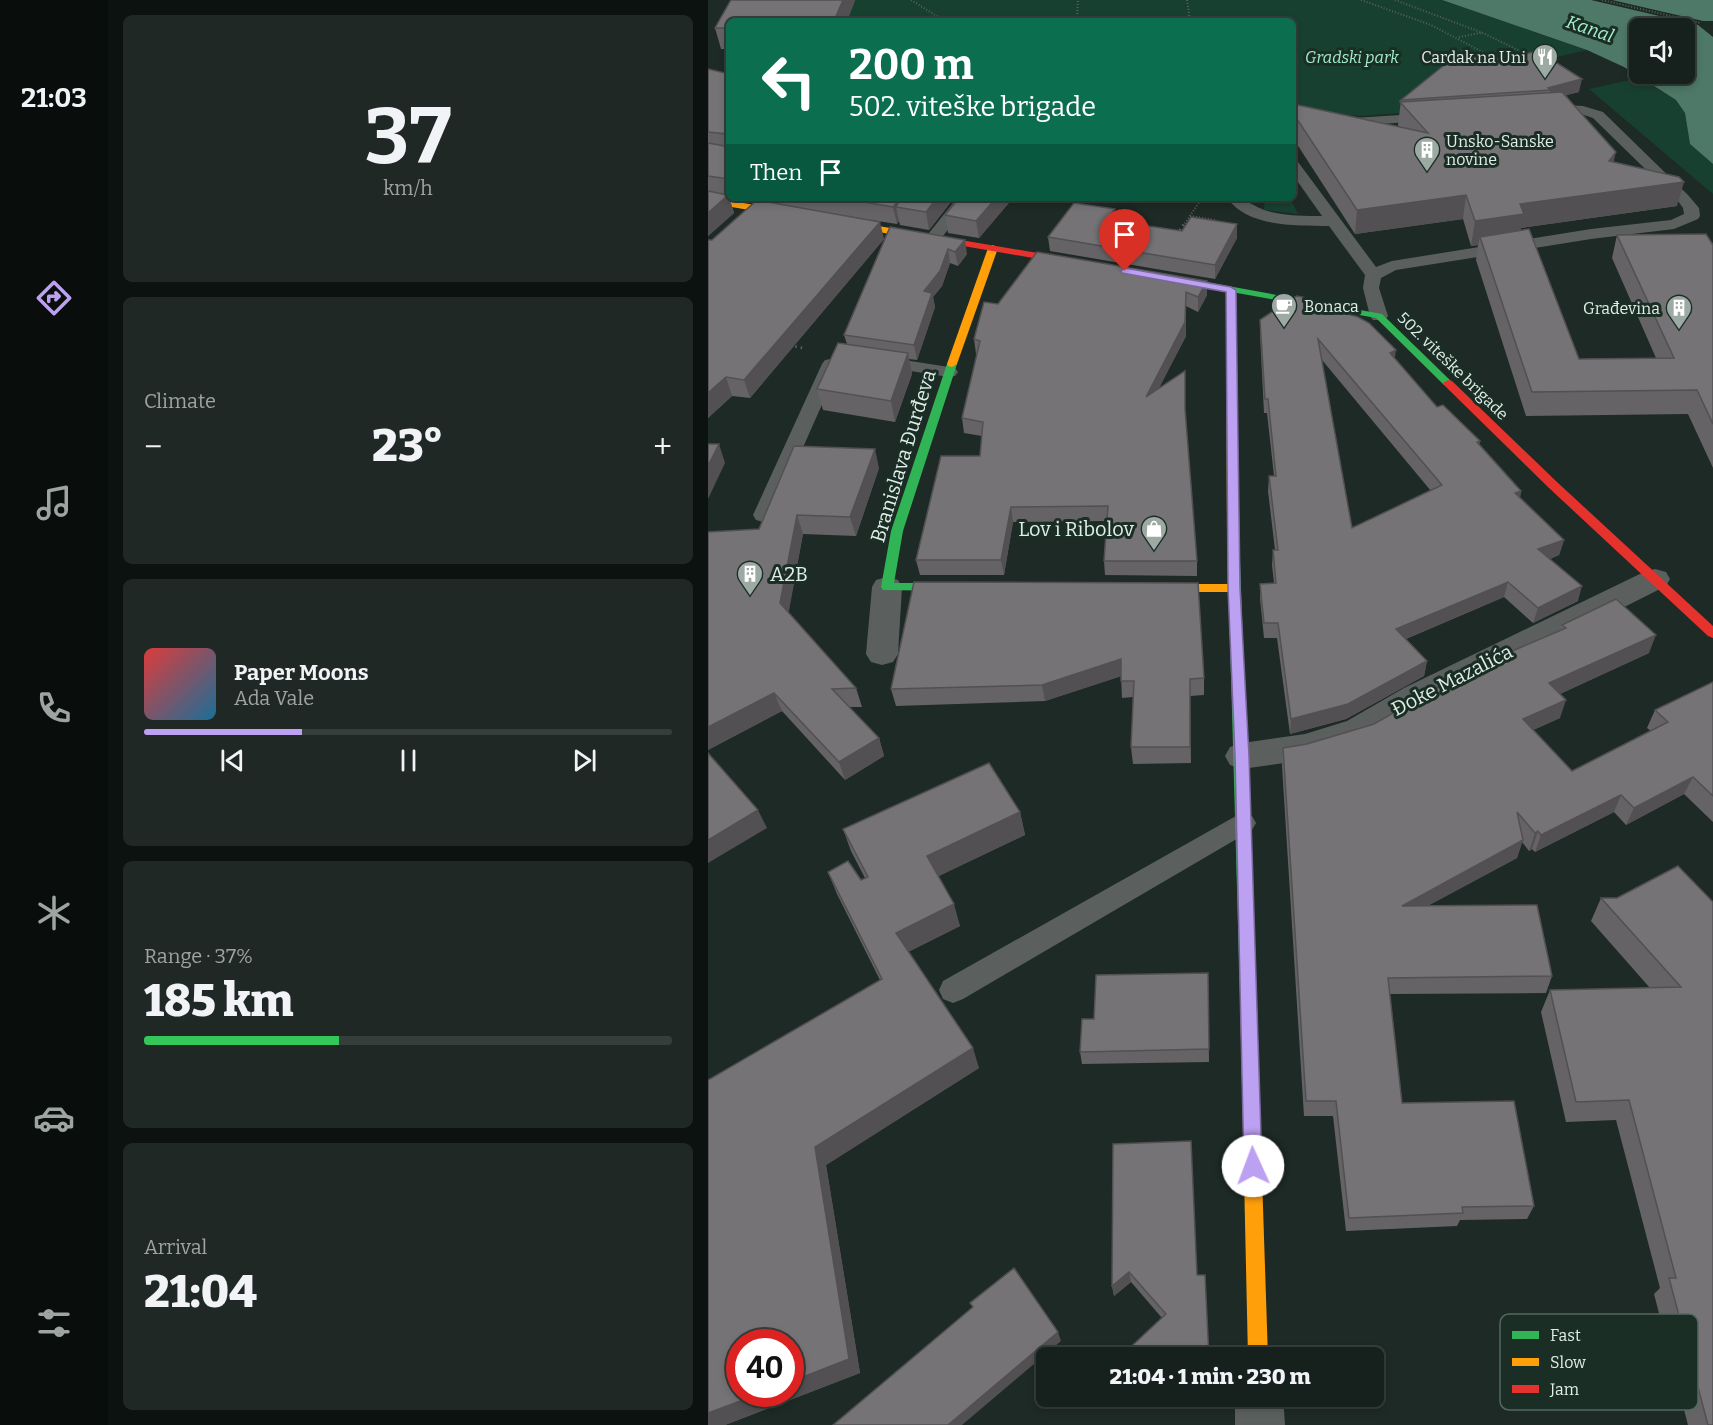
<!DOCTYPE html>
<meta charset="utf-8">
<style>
body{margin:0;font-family:Bitter,serif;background:#1f2825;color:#f1f3f6;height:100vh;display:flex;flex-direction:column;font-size:22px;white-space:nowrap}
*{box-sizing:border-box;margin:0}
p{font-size:20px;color:#9ea3a3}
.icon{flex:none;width:33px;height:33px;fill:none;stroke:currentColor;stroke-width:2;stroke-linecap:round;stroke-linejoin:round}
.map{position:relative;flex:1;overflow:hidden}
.drawer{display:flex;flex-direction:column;gap:15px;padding:15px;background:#0c120f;width:600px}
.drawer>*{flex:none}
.banner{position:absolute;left:18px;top:18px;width:570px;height:183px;border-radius:9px;box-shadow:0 3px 9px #0003,0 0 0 2px #353e3b;background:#0b6e4f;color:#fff;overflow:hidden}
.controls{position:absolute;left:921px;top:18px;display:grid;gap:12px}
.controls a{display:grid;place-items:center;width:66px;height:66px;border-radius:9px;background:#16201c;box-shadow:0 3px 9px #0003,0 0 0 2px #353e3b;font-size:30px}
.speed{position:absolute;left:18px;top:1329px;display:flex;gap:12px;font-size:30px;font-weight:700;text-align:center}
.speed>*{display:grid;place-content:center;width:78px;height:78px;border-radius:50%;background:#16201c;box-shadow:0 3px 9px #0003,0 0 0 2px #353e3b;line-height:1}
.speed .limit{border:9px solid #d22;background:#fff;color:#111}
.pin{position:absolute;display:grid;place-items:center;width:51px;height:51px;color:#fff;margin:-62px -26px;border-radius:50% 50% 50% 0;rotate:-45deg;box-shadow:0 0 6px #0007}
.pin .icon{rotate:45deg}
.me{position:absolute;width:66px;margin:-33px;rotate:358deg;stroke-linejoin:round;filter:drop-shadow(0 0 4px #0008)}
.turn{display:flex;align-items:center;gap:21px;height:126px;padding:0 24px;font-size:27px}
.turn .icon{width:78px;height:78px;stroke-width:2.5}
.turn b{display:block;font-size:42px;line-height:51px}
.then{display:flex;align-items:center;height:57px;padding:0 24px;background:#0003;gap:12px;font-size:22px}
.big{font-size:45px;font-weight:800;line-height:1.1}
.drawer .card{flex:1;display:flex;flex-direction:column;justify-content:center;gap:9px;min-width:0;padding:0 21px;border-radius:9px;background:#1f2825}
.drawer .dial{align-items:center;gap:0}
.dial b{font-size:78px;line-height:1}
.song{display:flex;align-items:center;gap:18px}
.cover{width:72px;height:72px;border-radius:9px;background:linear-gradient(135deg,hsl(0 70% 55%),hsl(200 70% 35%))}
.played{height:6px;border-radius:3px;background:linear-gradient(90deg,#bca0f2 30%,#353e3b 30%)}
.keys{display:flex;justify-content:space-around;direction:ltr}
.heat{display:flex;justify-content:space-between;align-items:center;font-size:33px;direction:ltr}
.charge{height:9px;border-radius:4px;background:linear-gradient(90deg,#34c759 37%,#353e3b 0)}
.trip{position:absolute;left:328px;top:1347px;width:348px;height:60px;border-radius:9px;background:#16201c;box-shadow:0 3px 9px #0003,0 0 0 2px #353e3b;font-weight:800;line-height:60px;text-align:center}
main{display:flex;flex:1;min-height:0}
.menu{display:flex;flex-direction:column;width:108px;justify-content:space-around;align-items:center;background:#090d0b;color:#9ea3a3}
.menu .icon{width:42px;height:42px}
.menu .selected{color:#bca0f2}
.menu b{font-size:27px;color:#f1f3f6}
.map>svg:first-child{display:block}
</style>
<main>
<nav class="menu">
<b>21:03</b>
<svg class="icon selected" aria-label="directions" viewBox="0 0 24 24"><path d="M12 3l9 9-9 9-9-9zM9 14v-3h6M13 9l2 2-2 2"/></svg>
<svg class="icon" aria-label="music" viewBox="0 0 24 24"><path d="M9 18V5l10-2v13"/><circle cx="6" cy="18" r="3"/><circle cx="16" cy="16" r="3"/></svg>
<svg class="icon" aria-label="phone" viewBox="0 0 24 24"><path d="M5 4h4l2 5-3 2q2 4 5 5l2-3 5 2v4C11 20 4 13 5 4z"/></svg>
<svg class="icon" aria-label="climate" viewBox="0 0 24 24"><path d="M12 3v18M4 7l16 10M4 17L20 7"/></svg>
<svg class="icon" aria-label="car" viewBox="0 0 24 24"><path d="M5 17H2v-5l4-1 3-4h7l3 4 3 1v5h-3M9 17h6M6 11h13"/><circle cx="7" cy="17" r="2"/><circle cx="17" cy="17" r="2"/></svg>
<svg class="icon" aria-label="filters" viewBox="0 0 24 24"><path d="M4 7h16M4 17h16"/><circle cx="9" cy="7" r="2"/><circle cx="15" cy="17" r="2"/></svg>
</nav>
<section class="drawer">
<div class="card dial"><b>37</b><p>km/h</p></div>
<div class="card"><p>Climate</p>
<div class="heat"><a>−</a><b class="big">23°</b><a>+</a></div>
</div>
<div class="card">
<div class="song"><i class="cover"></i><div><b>Paper Moons</b><p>Ada Vale</p></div></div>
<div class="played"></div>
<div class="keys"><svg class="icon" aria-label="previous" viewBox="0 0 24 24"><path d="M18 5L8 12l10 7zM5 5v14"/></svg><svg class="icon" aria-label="pause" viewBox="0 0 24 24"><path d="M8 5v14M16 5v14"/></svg><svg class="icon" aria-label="next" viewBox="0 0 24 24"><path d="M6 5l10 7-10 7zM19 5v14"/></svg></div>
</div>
<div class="card"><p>Range · 37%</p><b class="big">185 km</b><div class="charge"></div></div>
<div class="card"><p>Arrival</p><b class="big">21:04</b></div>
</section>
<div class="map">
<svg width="1005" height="1425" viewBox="0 0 1005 1425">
<rect width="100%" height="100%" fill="#1e2a25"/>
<g fill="#184031">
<path d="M117 0H733L879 50 840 59 746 58 718 111 652 116 585 110V21H111Z"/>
<path d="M931 78 968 100 977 113 982 144 1005 164V194L881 89Z"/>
<path d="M557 198H582L590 214 556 210Z"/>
</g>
<g fill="#4e7867" fill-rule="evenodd">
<path d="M734 0H883L990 25 1005 37V164L982 144 977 113 968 100 916 67 879 50ZM932 28H976V74H932Z"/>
<path d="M904 0H1005V21H995Z"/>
</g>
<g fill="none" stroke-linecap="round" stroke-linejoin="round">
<g stroke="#5a605d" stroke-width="2" stroke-dasharray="1 2" stroke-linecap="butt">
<path d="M203 0 235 20"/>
<path d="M479 0 482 21"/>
<path d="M653 0 723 25 788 59"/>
<path d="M687 0 775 33 822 56"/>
<path d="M894 0 993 23"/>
<path d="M369 17 370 0"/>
<path d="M235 20H361"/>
<path d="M362 21 363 18 393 21"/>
<path d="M751 37 773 33"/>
<path d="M482 216 508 220"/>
<path d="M475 226 494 198"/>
</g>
<g stroke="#5a605d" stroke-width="3" stroke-dasharray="1.5 4" stroke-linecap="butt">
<path d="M469 235 476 224"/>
<path d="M82 345 98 349"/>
</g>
<g fill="#5b605e" fill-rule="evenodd">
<path d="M839 104 875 106 895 112 980 195 991 208 992 216 990 219 966 229 883 239 688 270 673 278 671 288 680 316 677 320H665L662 316 655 288 657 275 621 226C588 225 541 228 519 198 542 198 543 207 563 212 579 216 597 216 614 216L585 175V161L590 162 668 267 684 261 883 229 963 220 976 214 975 208 970 201 885 118 873 114 834 111 832 108 834 105Z"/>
<path d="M723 113 730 117 728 120 646 126 585 122V114L646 118Z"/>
<path d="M249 198H265L231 241H219L217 238Z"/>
<path d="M170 356 241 367 247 368 250 372 247 376 241 377 164 365 161 361 164 357Z"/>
<path d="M123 359 129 360 132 364 65 515 62 520 55 522 48 520 45 515 114 364 117 360Z"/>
<path d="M535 812 544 816 548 823 544 830 255 999 245 1003 235 999 231 990 235 981Z"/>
</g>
<g fill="#5b605e" fill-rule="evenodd">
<path d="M947 569 958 572 962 579 958 586 720 706 662 740 597 760 534 769 522 765 517 756 522 747 534 743 597 734 639 721 696 688 936 572Z"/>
<path d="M179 577 190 580 194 587 190 654 185 662 174 665 163 662 158 654 164 587 168 580Z"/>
<path d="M527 1396H575L577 1425H527Z"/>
</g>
<g fill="#30b455" fill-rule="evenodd">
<path d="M454 274 674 314 745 383 740 386 736 385 668 318 451 279V275Z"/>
<path d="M244 361 249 364 195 531 186 583H249L255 587 249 591 175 590 173 587 183 531 239 364Z"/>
<path d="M525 530 531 534 548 995 546 1000 540 1002 534 1000 532 995 519 534Z"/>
</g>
<g fill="#ff9f0a" fill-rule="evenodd">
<path d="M0 197 247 239 252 242 247 245 0 203Z"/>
<path d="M285 245 290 248 249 364 244 367 240 366 239 364 280 248Z"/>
<path d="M523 287 528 290 531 534 525 538 519 534 518 290Z"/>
<path d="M444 584H526L532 588 526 592H444L438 588Z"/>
<path d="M540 988 546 990 548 995 560 1358H540L532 995 534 990Z"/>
</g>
<g fill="#e5322d" fill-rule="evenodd">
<path d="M247 239 371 260 376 263 371 266 244 244 242 242Z"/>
<path d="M740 380 744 381 849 482 1005 626V638L1000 636 841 488 736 385 735 383Z"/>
</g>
</g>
<g fill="#656365" fill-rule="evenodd">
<path d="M23 0H147L139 21H21V49H13L7 28Z"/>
<path d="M755 50 871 92 858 95 906 162 969 206 813 228 812 231 871 359 948 358 904 258 909 235 1005 245V468L980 414 818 416 768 260 770 245 763 246 755 219 647 234 585 138V104L691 127 690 125 693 100Z"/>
<path d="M0 69 21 74V196L26 213 0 236Z"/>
<path d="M33 198H246L221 230 192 225 191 221 189 224 163 220 176 239 42 398 24 396 0 418V240H4L48 201Z"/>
<path d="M305 198 271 238 240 233 237 215Z"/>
<path d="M408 221 474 231 529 238 507 279 342 251 340 237Z"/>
<path d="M182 227 259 254 250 266 242 263 234 286 225 297 227 307 209 360 201 359 204 374 187 422 115 410 109 389 139 344 136 335Z"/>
<path d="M329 252 499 295 490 312 478 306V336L451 388 477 414 489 561V576L397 575 396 561 398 521 305 522 296 575H212L208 560 272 456 274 436 256 433 254 418 269 354H268L266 339Z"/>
<path d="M573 295 604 304 687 358 729 407 772 441 771 445 813 491 812 498 856 540 851 555 842 559 870 601 825 623 796 597 698 639 719 661 716 676 638 719 582 734 569 638H556L552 599V584L566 583 564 565 565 550H567L560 491 561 476H566L559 413H556L552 335V320L572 307ZM614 360 723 491 644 528Z"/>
<path d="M171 468 148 536 95 534 80 613 148 688 154 707H141L171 738 176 756 137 780 74 711 0 750 51 529Z"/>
<path d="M206 582 496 678V695L482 696 483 763 425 764 423 747 425 697 414 698 413 676 337 701 188 706 183 689Z"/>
<path d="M854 625 941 653 852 694V718L825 730 864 771 943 731 939 728 947 710 1005 682V822L976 794 918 825 906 812 827 852 824 849 821 851 814 842 809 858 721 905 844 976 838 993 682 994 694 1103 826 1206 819 1219 752 1220 749 1226 638 1231 625 1116H596L574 766 575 748 599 744 666 724 853 631Z"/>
<path d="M312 812 317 835 230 876 252 926 200 952 271 1068 118 1165 152 1373 17 1425 172 980 129 894 120 872 153 880 157 878 143 851 135 829Z"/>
<path d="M970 866 1005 1425H980L946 1294 952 1288 908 1120 858 1122 833 1012 842 990 942 988 883 921 893 898H909Z"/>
<path d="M500 973 501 1062 374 1064 372 1052Z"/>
<path d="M405 1144 489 1275 501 1358 454 1318 423 1282 406 1296 404 1286Z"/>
<path d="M370 1396H498L372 1403Z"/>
</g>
<g fill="#525052">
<path d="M135 0H147L139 21H126Z"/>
<path d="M874 79 871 92 840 100 842 90 840 88Z"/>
<path d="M908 152 902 176 901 161Z"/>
<path d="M976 182 969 206 813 228 811 238 772 237 770 245 763 246 767 221 812 204Z"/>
<path d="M20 195 26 213 0 236V213Z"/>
<path d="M758 195 755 219 647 234 649 210Z"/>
<path d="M229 198H246L221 230 218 212Z"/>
<path d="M288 198H305L271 238 268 221Z"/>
<path d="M192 199 188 207 191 221 189 224 185 207Z"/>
<path d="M407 209 408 222 399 220Z"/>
<path d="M172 222 176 239 42 398 36 380Z"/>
<path d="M529 224V238L507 279V265Z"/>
<path d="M257 240 259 254 250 266 247 252Z"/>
<path d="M240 249 242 263 234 286 225 297 227 307 209 360 206 345 216 291Z"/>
<path d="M499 281V295L490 312V297Z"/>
<path d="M478 292V336L439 411 438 397Z"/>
<path d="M688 350 686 365 682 353Z"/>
<path d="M200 353 204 374 187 422 183 401Z"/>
<path d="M18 377 24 396 0 418V393Z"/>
<path d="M11 444 17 463 0 499V466Z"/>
<path d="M167 449 171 468 148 536 142 517Z"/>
<path d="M813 491 810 506 807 493Z"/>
<path d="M303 507 305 522 296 575 293 560Z"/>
<path d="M89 515 95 534 79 622 72 603Z"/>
<path d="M856 540 851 555 826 565 830 549Z"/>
<path d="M800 582 796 597 686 644 688 629Z"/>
<path d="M874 586 870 601 825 623 830 608Z"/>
<path d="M948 635 941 653 836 701 841 683Z"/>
<path d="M413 659 414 676 337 701 334 685Z"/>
<path d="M719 661 716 676 638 719 582 734 583 719Z"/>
<path d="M66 693 74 711 0 750V727Z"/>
<path d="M858 700 852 718 810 737 815 719Z"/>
<path d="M171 738 176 756 137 780 131 762Z"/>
<path d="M985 777 976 794 918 825 926 808Z"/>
<path d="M913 795 906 812 827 852 833 835Z"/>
<path d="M50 810 59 828 0 863V840Z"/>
<path d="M312 812 317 835 225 879 219 856Z"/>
<path d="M830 831 824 849 821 851 827 833Z"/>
<path d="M815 840 809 858 690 922 694 906Z"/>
<path d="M246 904 252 926 196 954 188 933Z"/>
<path d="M265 1048 271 1068 118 1165 152 1373 17 1425H0V1413L51 1394H82V1382L107 1147Z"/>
<path d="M421 1272 423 1282 406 1296 404 1286Z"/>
<path d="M350 1332 353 1341 254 1425H240Z"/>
</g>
<g fill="#757375" stroke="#525052" stroke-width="1.5" fill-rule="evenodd">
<path d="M23 0H135L126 21H21V28H7Z"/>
<path d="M755 50 794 59 830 51 874 79 840 88 842 90 693 100Z"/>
<path d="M0 69 21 74V179L0 176V143L17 146 18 134 0 132Z"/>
<path d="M854 92 908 152 901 161 971 177 976 182 812 204 816 214 767 221 758 195 649 210 585 113V104L720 133 692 102Z"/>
<path d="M0 191 20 195 0 213Z"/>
<path d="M133 198H229L218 212 188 207 192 199 185 207Z"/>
<path d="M251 198H288L268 221 237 215Z"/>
<path d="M49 200 172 222 36 380 18 377 0 393V240H4Z"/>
<path d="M366 203 407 209 399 220 474 231 483 217 529 224 507 265 340 237Z"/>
<path d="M182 227 257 240 247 252 240 249 232 271 216 291 224 293 206 345 136 335Z"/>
<path d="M821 229 871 359 966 358 909 235 998 234 1005 245V424L989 390 824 392 772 237Z"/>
<path d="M329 252 499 281 490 297 478 292 477 322 438 397 477 371V409L489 561H396L400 506 303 507 293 560H208L233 456H272L275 422 254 418 272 341 266 339 276 302 290 304Z"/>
<path d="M573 295 585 298 589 296 603 299 604 304 650 317 661 323 688 350 682 353 729 407 735 405 772 441 769 442 813 491 807 493 856 540 830 549 874 586 830 608 800 582 688 629 719 661 640 704 583 719 570 623H556L552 584 568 583 565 550H570L561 476H568L560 399H557L552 320 579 302ZM610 339 734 485 644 528Z"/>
<path d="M130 343 200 353 183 401 109 389Z"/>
<path d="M0 444H11L0 466Z"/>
<path d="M86 446 167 449 142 517 89 515 72 603 148 688 124 689 171 738 131 762 66 693 0 727V532L51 529Z"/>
<path d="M206 582 490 583 496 678 482 679V747H423L426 681H413V659L334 685 183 689Z"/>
<path d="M908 599 948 635 841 683 858 700 815 719 864 771 960 722 947 710 1005 682V796L985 777 926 808 913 795 833 835 830 831 827 833 809 812 815 840 694 906 829 905 844 976 680 978 694 1103 806 1101 826 1206 754 1207 755 1213 641 1218 628 1101H598L575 748 599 744 666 724 725 690 788 658 858 628 854 625Z"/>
<path d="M0 753 50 810 0 840Z"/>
<path d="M281 763 312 812 219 856 246 904 188 933 265 1048 107 1147 141 1359 82 1382V1342H32V1394H51L0 1413V1080L174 979 120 872 140 861 153 880 160 877 135 829Z"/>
<path d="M970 866 1005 902V1425H1000L961 1278H968L921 1100 868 1102 842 990 973 987 893 898H909Z"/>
<path d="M500 973 501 1049 372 1052 374 1019H386L388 975Z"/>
<path d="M483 1141 489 1275H497L501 1358H411L458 1314 421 1272 404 1286 405 1144Z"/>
<path d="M306 1268 350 1332 240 1425H125L265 1307 262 1303Z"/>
</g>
<path fill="#bca0f2" stroke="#7a689d" stroke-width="1.5" d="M417 268 523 287 528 290 532 588 541 756 554 1166 551 1172 545 1175 538 1172 536 1166 527 756 520 588 518 292 414 273 413 271Z"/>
<defs>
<symbol id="restaurant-pin" viewBox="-11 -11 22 30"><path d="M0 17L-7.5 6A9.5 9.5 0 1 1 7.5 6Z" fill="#9da9a3" stroke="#1a2e26"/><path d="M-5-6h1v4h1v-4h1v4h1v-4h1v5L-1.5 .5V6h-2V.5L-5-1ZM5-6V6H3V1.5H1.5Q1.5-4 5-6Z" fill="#fff"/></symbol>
<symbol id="building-pin" viewBox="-11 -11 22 30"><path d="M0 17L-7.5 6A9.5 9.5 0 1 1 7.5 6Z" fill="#9da9a3" stroke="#1a2e26"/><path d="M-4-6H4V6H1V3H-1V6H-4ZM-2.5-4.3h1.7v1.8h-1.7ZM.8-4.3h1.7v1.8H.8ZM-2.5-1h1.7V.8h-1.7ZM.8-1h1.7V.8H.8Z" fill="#fff"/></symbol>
<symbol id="cafe-pin" viewBox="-11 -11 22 30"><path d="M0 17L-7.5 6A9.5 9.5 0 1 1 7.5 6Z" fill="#9da9a3" stroke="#1a2e26"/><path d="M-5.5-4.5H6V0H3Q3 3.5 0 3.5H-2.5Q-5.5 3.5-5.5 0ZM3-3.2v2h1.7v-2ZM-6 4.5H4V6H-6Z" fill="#fff"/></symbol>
<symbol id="shop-pin" viewBox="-11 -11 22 30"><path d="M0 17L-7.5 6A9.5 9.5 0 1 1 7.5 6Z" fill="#9da9a3" stroke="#1a2e26"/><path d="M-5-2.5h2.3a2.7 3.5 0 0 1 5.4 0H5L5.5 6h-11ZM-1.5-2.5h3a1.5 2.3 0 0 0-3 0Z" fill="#fff"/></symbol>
</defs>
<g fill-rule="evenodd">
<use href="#restaurant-pin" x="822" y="42" width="30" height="40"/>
<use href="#building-pin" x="704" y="135" width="30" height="40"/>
<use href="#cafe-pin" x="561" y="291" width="30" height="40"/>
<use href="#building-pin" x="956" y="293" width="30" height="40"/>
<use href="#shop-pin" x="431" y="514" width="30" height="40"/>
<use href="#building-pin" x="27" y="559" width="30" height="40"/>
</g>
<g text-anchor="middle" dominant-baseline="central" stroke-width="6" stroke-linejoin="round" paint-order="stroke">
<g font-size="16" font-style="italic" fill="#a1eccc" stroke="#1a2e26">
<text x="644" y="57">Gradski park</text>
</g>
<g font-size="16" fill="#e1ede7" stroke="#1a2e26" text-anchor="end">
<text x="818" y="57">Cardak na Uni</text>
<text x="738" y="141" text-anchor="start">Unsko-Sanske<tspan x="738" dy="18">novine</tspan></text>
<text x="596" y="306" text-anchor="start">Bonaca</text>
<text x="952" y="308">Građevina</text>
</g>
<g font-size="16" fill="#e1ede7" stroke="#1a2e26">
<text transform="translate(745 366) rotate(44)">502. viteške brigade</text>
</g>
<g font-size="18" font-style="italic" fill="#a4f0cf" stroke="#1a2e26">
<text transform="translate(882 29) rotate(19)">Kanal</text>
</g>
<g font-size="20" fill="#e1ede7" stroke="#1a2e26">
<text transform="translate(195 456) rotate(-73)">Branislava Đurđeva</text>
<text transform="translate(744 680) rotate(-27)">Đoke Mazalića</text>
</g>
<g font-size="20" fill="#e1ede7" stroke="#1a2e26" text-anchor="end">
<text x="426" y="529">Lov i Ribolov</text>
<text x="62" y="574" text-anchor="start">A2B</text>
</g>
</g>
<rect x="792" y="1314" width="198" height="96" rx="9" fill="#1a2e26" stroke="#566760" stroke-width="1.5"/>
<rect x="804" y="1331" width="27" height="8" fill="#30b455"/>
<rect x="804" y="1358" width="27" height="8" fill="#ff9f0a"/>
<rect x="804" y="1385" width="27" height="8" fill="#e5322d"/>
<g font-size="16" fill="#e1ede7">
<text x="842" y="1341">Fast</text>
<text x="842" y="1368">Slow</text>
<text x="842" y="1395">Jam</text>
</g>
</svg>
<div class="controls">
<a><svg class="icon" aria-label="sound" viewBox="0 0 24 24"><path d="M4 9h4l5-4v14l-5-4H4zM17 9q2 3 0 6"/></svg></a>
</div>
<div class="speed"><div class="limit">40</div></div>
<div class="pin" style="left:417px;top:271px;background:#d93025"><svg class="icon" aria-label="arrive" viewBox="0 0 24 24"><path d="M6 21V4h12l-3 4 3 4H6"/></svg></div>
<svg class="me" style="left:545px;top:1166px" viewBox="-20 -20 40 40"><circle r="19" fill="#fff"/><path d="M0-13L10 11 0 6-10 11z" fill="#bca0f2"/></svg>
<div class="trip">21:04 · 1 min · 230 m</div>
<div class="banner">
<div class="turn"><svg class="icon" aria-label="left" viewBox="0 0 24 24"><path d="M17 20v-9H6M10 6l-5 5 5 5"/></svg><div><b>200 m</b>502. viteške brigade</div></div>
<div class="then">Then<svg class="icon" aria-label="arrive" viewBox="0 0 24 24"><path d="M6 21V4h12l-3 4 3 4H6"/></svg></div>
</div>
</div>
</main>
